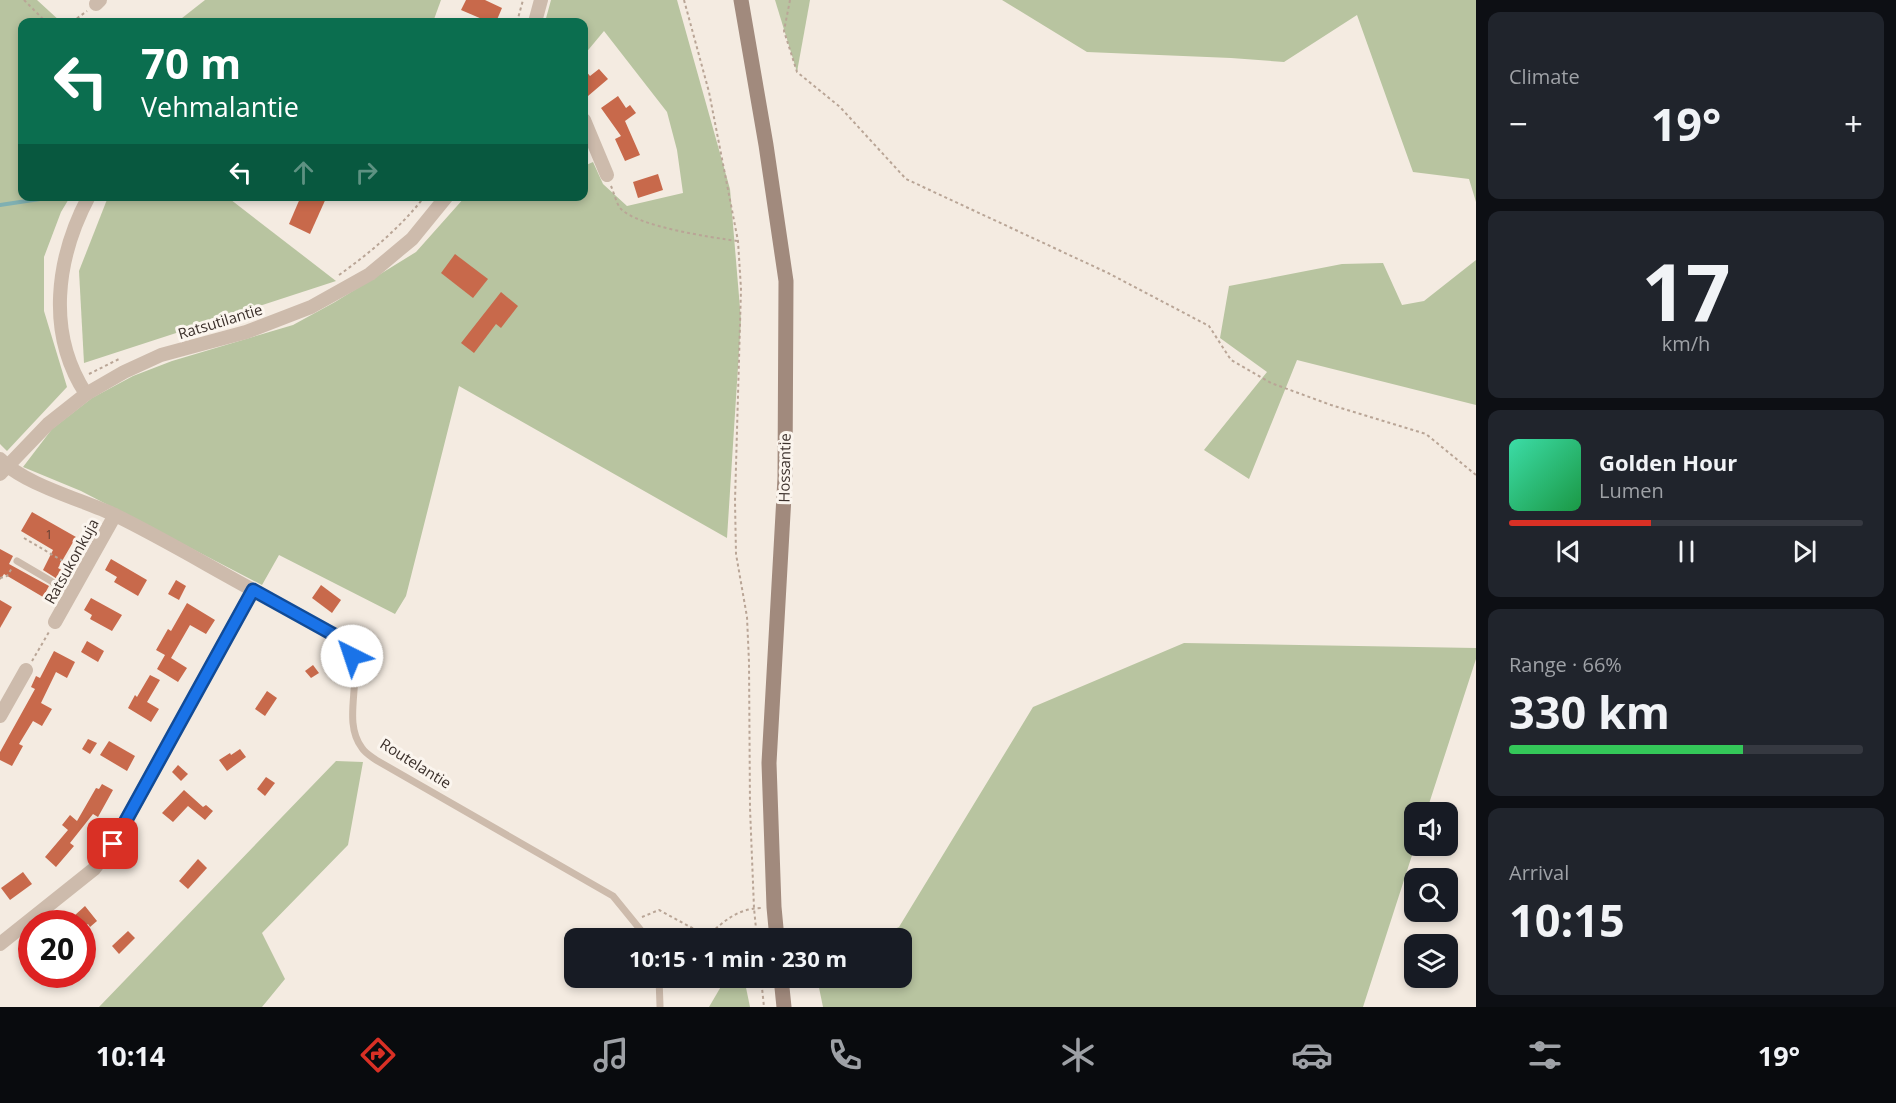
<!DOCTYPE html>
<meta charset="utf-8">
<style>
body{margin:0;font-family:"Open Sans",sans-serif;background:#20242c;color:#f1f3f6;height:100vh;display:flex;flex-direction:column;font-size:22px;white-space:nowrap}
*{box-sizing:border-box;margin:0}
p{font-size:20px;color:#9ea1a6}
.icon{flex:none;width:33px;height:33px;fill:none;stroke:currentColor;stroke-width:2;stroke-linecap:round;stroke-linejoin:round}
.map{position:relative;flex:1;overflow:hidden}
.sheet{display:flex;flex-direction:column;gap:12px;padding:12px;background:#0d0f14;width:420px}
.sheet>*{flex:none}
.guide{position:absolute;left:18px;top:18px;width:570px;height:183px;border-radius:12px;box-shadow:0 3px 9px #0003;background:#0b6e4f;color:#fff;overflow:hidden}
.fabs{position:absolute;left:1404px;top:802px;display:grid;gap:12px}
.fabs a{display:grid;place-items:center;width:54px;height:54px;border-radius:12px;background:#171b24;box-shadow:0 3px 9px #0003;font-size:30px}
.speed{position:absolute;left:18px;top:910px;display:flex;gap:12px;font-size:30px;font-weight:700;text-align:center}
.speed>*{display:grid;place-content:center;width:78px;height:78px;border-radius:50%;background:#171b24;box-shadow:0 3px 9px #0003;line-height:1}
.speed .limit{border:9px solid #d22;background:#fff;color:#111}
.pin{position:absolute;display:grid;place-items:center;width:51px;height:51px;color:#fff;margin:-26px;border-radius:12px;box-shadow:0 3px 9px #0006}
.me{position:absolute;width:66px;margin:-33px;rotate:319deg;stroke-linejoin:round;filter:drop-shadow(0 0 4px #0008)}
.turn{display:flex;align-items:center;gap:21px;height:126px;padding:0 24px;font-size:27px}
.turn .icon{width:78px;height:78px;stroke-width:2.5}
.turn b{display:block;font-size:42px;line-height:51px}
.lanes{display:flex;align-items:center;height:57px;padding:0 24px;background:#0003;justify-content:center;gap:30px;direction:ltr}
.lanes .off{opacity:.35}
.big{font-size:45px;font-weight:700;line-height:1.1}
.sheet .card{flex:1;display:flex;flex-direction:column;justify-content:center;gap:9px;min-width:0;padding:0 21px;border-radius:12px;background:#20242c}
.sheet .dial{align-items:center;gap:0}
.dial b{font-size:78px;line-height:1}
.song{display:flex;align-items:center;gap:18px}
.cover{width:72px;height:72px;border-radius:9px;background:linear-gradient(135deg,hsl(160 70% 55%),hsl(140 70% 35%))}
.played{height:6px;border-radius:3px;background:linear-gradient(90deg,#d93025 40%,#363941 40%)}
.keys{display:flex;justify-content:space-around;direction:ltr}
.heat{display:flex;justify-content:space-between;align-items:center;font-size:33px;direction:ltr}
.charge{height:9px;border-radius:4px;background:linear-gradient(90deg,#34c759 66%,#363941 0)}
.trip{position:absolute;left:564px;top:928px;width:348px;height:60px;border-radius:12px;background:#171b24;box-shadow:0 3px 9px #0003;font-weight:700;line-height:60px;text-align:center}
.tab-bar{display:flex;height:96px;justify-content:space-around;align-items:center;background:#090b0e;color:#9ea1a6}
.tab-bar .icon{width:42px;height:42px}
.tab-bar .selected{color:#d93025}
.tab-bar b{font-size:27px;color:#f1f3f6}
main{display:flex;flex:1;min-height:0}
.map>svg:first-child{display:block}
</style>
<main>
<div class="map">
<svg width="1476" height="1007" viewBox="0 0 1476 1007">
<rect width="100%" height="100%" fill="#f4ebe1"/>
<g fill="#b8c4a0">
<path d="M0 0H37L61 22H22V196L70 197 61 212 44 257V311L67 387 7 451 0 444Z"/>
<path d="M205 0H441L433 22H177Z"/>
<path d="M551 0H677L730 189 741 320 727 538 459 386 406 596 395 614 279 555 262 585 81 491 23 467 52 429 92 398 133 376 172 361 293 325 335 302 416 252 465 197 584 196V166L593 162 603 184 627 206 683 193 677 150 667 112 604 31 584 55V22H545Z"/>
<path d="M775 0H810L797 72Z"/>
<path d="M1002 0H1476V202L1469 179 1413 172 1357 15 1284 62 1231 58 1087 52Z"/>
<path d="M226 196 336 281 84 363 79 271 108 197Z"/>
<path d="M1476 260V405L1297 360 1249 479 1204 450 1267 372 1220 338 1229 286 1342 264 1383 263 1402 305 1424 301Z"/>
<path d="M1184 643 1476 648V659L1426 813H1414L1415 846 1363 1007H823L817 978H902V939H871L899 927 1033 707Z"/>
<path d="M336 761 363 762 348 845 262 933 285 979 262 1007H99Z"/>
<path d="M726 978H744L750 1007H709Z"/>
</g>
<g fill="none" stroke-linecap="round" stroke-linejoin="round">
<path stroke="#7fb0b2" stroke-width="4" d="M0 205 60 196"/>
</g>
<g fill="#c8694b">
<path d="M466 0H485L502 8 496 22H489L461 10Z"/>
<path d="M584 69 590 76 599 69 608 79 588 96 584 91Z"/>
<path d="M618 96 626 108 630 105 636 113 625 121 640 155 625 161 615 139 621 136 601 108Z"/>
<path d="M658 174 663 190 638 198 633 182Z"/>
<path d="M301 196H327L310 234 289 224Z"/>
<path d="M455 254 488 279 473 298 441 273Z"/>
<path d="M501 292 518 306 501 328 496 324 474 353 461 343Z"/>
<path d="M32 512 76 537 58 568 67 573 62 582 43 570 53 550 21 531Z"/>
<path d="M0 549 13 556 9 564 49 586 43 597 4 574 0 580Z"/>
<path d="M111 559 147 580 138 596 114 582 117 577 105 570Z"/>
<path d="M176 580 186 586 179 600 168 594Z"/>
<path d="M321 585 341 600 332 613 312 598Z"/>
<path d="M91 598 122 615 112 631 90 619 92 615 84 610Z"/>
<path d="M0 600 12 607 0 628Z"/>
<path d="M187 603 215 620 206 634 190 625 171 658 187 668 178 682 157 669 165 655 156 650 168 629 171 631Z"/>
<path d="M87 641 104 651 98 662 81 652Z"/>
<path d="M54 651 75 662 67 678 56 672 41 703 52 709 42 726 33 721 19 744 23 746 12 766 0 760V752L35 689 31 687 36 676 40 678Z"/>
<path d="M313 665 319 673 311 678 305 671Z"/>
<path d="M150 675 160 680 147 702 159 709 151 722 128 708 135 695 137 697Z"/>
<path d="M267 691 277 698 265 716 255 709Z"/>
<path d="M88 739 97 743 90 754 82 749Z"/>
<path d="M109 741 135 756 127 771 100 755Z"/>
<path d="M240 749 246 757 227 771 219 760 230 753 231 755Z"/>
<path d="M178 765 188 774 181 781 172 772Z"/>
<path d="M266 777 275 783 265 796 257 789Z"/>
<path d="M102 784 113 790 98 817 93 814 70 843 74 846 56 867 45 857 68 830 62 825 70 815 77 821 96 788 99 789Z"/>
<path d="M184 790 203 807 206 805 213 811 205 820 188 806 173 822 162 813Z"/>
<path d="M198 859 207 868 188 889 179 881Z"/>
<path d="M23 872 32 884 10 900 1 888Z"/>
<path d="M85 906 97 921 90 927 88 924 84 927 74 916Z"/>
<path d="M128 931 135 938 119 954 112 946Z"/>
</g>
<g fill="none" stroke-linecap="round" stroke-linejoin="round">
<g stroke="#b9a596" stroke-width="2" stroke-dasharray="3 3" stroke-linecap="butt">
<path d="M24 0 46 22"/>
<path d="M684 0 709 92 738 241 741 289 735 501 736 554 747 617 749 662 750 808 754 908 757 939"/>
<path d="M790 0 784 31 797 72 840 107 906 179 1108 273 1209 326 1231 360 1271 383 1331 405 1426 434 1476 475"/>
<path d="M72 22 87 11"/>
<path d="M517 22 523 0"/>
<path d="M611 186C614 193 616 202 620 208 637 227 711 237 737 241"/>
<path d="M339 275C371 252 401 227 425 196"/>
<path d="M89 374 119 359"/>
<path d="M24 538 73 567"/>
<path d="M0 578 7 576 12 568"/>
<path d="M32 661 49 632"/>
<path d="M642 917 659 910 707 936C725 921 736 909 761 908"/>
<path d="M761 978 764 1007"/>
</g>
<g stroke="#cdbbac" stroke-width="7">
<path d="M17 561 51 581 70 595"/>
<path d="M253 590 338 637C341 640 346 643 348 647 366 675 340 719 362 748 365 753 372 757 376 760L613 896 648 939"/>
<path d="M659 978 660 1006"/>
</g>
<g stroke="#cdbbac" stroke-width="14">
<path d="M96 4 100 0"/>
<path d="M535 22 541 0"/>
<path d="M584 120 607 175"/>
<path d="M86 394C46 333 56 258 89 196"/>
<path d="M0 459C23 484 83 500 115 515 162 538 207 565 253 590L113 844 94 869 0 944"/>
<path d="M0 474 48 424 86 394 124 372 161 355 246 332 311 307 370 274 412 239 447 196"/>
<path d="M55 622 115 515"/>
<path d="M0 716 26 670"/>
</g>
<g stroke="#a18a7d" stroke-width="15">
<path d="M741 0 766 145 786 281 785 478 769 763 774 907 777 939"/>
<path d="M781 978 784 1007"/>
</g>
</g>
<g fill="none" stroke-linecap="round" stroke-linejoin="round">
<defs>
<path id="route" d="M113 844 253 590 338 637 348 646 352 656"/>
</defs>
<use href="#route" stroke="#114b97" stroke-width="15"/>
<use href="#route" stroke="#1a73e8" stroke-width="10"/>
</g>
<g text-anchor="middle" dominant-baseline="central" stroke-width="6" stroke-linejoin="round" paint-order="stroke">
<g font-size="12" fill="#5e3e33">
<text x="49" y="534">1</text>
</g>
<g font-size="15" fill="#3b302b" stroke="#fbf5ee">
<text transform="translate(220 321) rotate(-17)">Ratsutilantie</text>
<text transform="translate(784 468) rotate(-89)">Hossantie</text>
<text transform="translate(71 561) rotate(-61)">Ratsukonkuja</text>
<text transform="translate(416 763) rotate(32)">Routelantie</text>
</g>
</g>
</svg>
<div class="fabs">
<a><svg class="icon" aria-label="sound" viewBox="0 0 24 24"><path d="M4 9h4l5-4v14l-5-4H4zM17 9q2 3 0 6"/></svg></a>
<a><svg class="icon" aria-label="search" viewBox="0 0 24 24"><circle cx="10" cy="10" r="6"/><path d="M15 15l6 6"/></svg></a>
<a><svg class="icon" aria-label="layers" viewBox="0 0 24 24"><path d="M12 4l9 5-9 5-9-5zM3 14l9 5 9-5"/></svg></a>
</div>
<div class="speed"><div class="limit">20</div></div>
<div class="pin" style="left:113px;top:844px;background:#d93025"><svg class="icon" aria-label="arrive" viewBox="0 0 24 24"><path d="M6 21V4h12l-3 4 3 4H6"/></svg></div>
<svg class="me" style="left:352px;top:656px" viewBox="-20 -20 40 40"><circle r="19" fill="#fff"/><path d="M0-13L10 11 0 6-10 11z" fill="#1a73e8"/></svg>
<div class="trip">10:15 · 1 min · 230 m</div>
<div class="guide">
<div class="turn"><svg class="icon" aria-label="left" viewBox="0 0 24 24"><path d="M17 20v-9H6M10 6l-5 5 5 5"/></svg><div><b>70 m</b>Vehmalantie</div></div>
<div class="lanes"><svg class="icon" aria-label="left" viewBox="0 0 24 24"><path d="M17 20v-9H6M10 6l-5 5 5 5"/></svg><svg class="icon off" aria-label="ahead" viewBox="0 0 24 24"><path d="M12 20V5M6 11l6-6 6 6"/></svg><svg class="icon off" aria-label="right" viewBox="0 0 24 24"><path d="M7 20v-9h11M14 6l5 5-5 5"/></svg></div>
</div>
</div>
<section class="sheet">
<div class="card"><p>Climate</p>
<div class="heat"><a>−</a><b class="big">19°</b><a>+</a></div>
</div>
<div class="card dial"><b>17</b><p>km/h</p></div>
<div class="card">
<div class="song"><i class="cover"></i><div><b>Golden Hour</b><p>Lumen</p></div></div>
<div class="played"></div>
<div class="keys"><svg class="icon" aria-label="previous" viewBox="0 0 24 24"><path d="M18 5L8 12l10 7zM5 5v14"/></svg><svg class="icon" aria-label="pause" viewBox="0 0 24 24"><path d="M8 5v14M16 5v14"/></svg><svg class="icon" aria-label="next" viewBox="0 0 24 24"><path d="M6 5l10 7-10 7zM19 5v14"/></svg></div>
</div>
<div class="card"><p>Range · 66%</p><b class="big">330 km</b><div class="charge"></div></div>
<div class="card"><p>Arrival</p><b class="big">10:15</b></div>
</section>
</main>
<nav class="tab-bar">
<b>10:14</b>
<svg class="icon selected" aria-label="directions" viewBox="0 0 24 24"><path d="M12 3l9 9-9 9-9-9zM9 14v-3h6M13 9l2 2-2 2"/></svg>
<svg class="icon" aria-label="music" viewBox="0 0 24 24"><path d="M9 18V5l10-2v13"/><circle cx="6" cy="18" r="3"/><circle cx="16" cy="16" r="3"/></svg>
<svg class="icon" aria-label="phone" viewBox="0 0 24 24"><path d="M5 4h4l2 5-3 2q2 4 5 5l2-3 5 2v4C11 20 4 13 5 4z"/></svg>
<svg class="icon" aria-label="climate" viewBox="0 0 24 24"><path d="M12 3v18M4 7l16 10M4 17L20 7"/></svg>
<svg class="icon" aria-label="car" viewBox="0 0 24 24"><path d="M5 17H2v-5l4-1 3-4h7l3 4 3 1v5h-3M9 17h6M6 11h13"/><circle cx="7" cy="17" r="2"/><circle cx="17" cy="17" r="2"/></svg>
<svg class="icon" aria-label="filters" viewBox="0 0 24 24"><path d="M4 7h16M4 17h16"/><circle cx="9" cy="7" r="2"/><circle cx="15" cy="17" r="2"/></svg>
<b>19°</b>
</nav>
